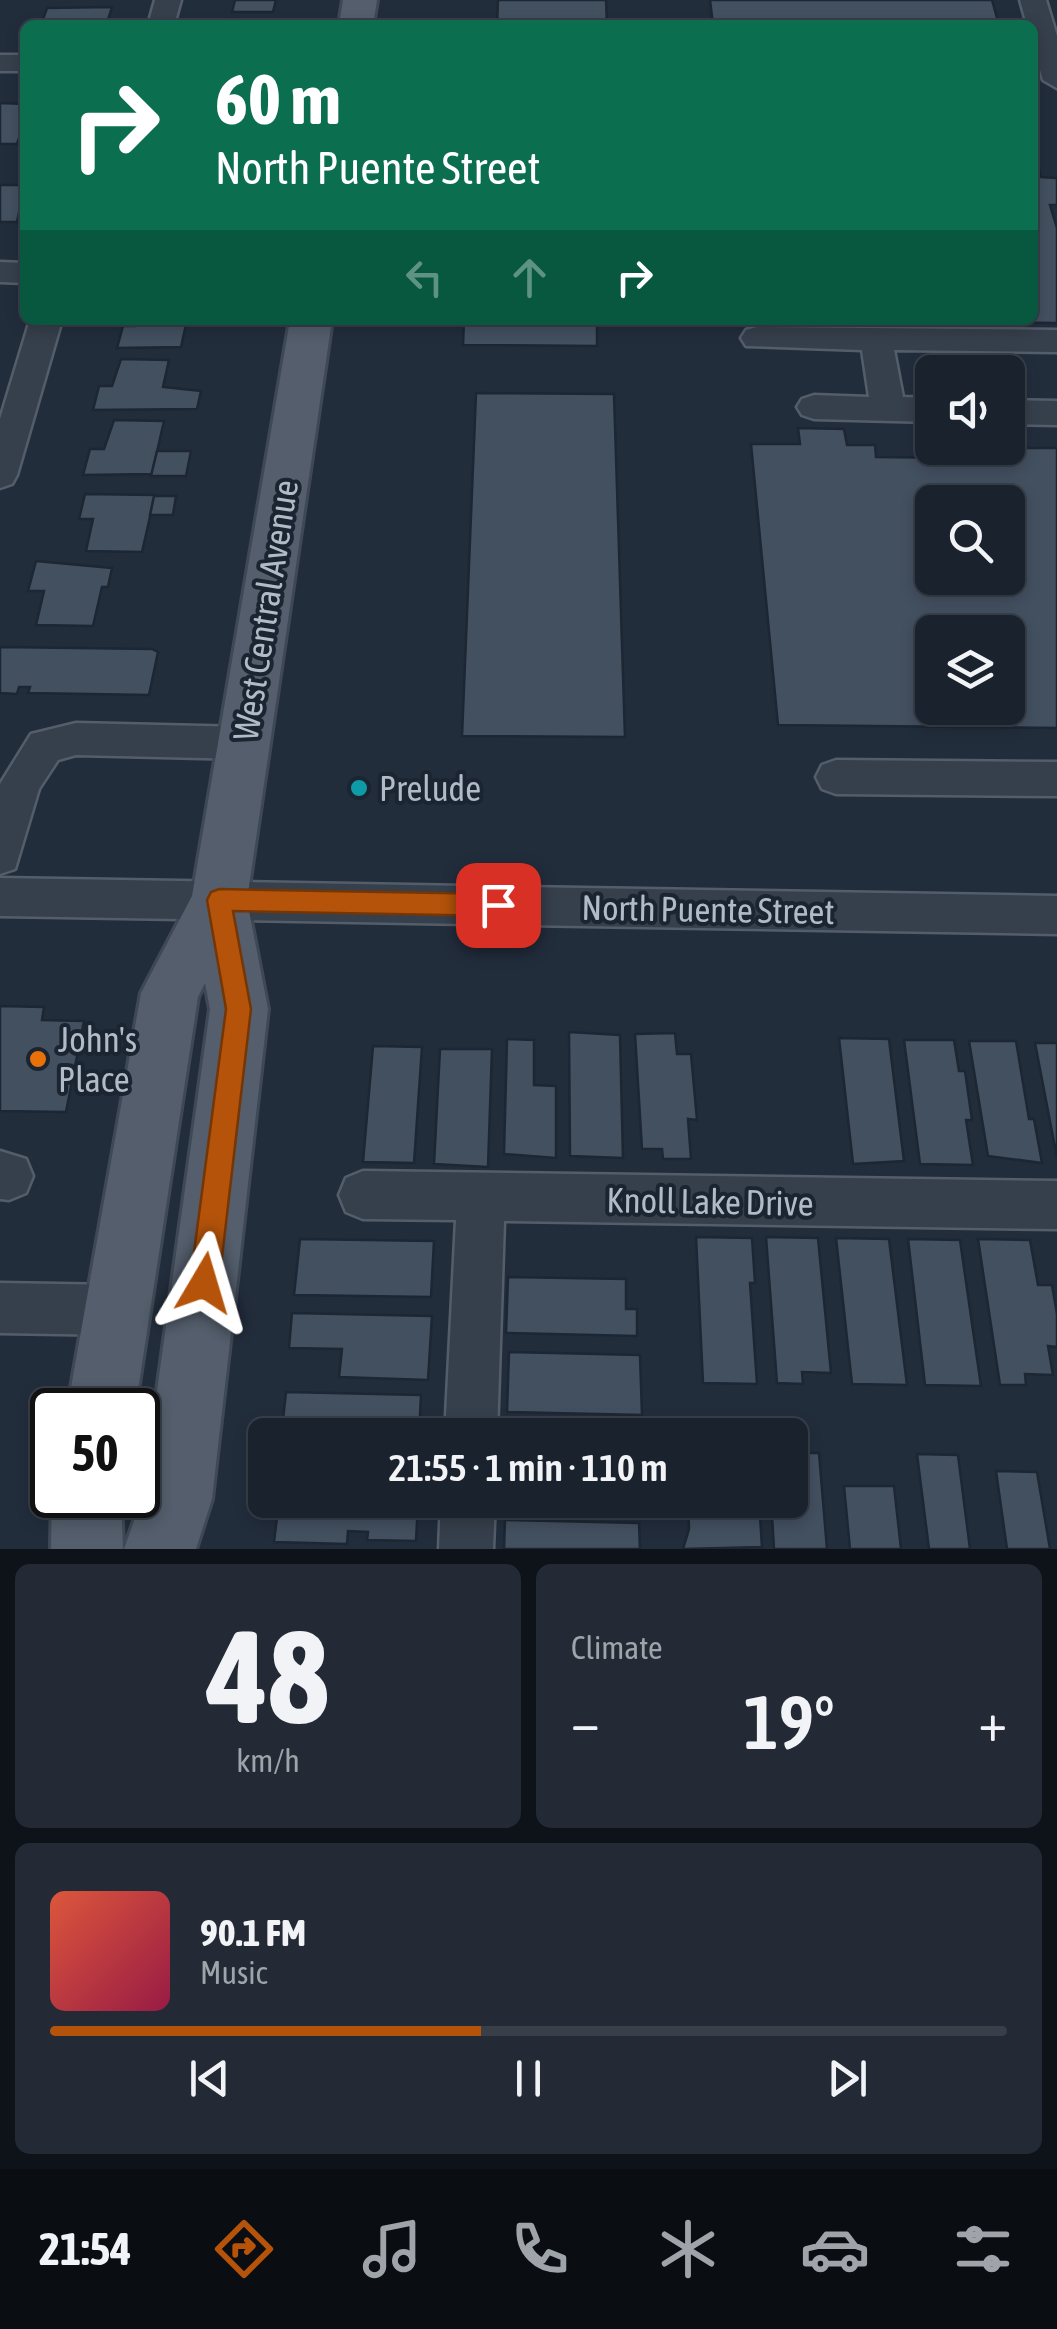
<!DOCTYPE html>
<meta charset="utf-8">
<style>
body{margin:0;font-family:"Asap Condensed",sans-serif;background:#232a35;color:#f1f3f6;height:100vh;display:flex;flex-direction:column;font-size:38px;white-space:nowrap}
*{box-sizing:border-box;margin:0}
p{font-size:32px;color:#9fa4aa}
.icon{flex:none;width:55px;height:55px;fill:none;stroke:currentColor;stroke-width:2;stroke-linecap:round;stroke-linejoin:round}
.map{position:relative;height:1549px;overflow:hidden}
.drawer{display:flex;flex-direction:column;gap:15px;padding:15px;background:#0e1319;flex:1}
.drawer>*{flex:none}
.banner{position:absolute;left:20px;top:20px;width:1018px;height:305px;border-radius:15px;box-shadow:0 5px 15px #0003,0 0 0 2px #383f49;background:#0b6e4f;color:#fff;overflow:hidden}
.tools{position:absolute;left:915px;top:355px;display:grid;gap:20px}
.tools a{display:grid;place-items:center;width:110px;height:110px;border-radius:15px;background:#1a222d;box-shadow:0 5px 15px #0003,0 0 0 2px #383f49;font-size:50px}
.speed{position:absolute;left:30px;top:1388px;display:flex;gap:20px;font-size:50px;font-weight:700;text-align:center}
.speed>*{display:grid;place-content:center;width:130px;height:130px;border-radius:50%;background:#1a222d;box-shadow:0 5px 15px #0003,0 0 0 2px #383f49;line-height:1}
.speed .limit{border:5px solid #111;border-radius:15px;background:#fff;color:#111}
.pin{position:absolute;display:grid;place-items:center;width:85px;height:85px;color:#fff;margin:-42px;border-radius:20px;box-shadow:0 5px 15px #0006}
.me{position:absolute;width:110px;margin:-55px;rotate:7deg;stroke-linejoin:round;filter:drop-shadow(0 0 8px #0008)}
.turn{display:flex;align-items:center;gap:35px;height:210px;padding:0 30px;font-size:45px}
.turn .icon{width:130px;height:130px;stroke-width:2.5}
.turn b{display:block;font-size:70px;line-height:85px}
.lanes{display:flex;align-items:center;height:95px;padding:0 30px;background:#0003;justify-content:center;gap:50px;direction:ltr}
.lanes .off{opacity:.35}
.big{font-size:75px;font-weight:600;line-height:1.1}
.drawer .tile{flex:1;display:flex;flex-direction:column;justify-content:center;gap:15px;min-width:0;padding:0 35px;border-radius:15px;background:#232a35}
.drawer .dial{align-items:center;gap:0}
.dial b{font-size:130px;line-height:1}
.song{display:flex;align-items:center;gap:30px}
.cover{width:120px;height:120px;border-radius:15px;background:linear-gradient(135deg,hsl(10 70% 55%),hsl(340 70% 35%))}
.played{height:10px;border-radius:5px;background:linear-gradient(90deg,#b45309 45%,#383f49 45%)}
.keys{display:flex;justify-content:space-around;direction:ltr}
.heat{display:flex;justify-content:space-between;align-items:center;font-size:55px;direction:ltr}
.drawer .tiles{flex:1;display:grid;gap:15px;grid-template-columns:1fr 1fr}
.tile:last-child{grid-column:span 2}
.trip{position:absolute;left:248px;top:1418px;width:560px;height:100px;border-radius:15px;background:#1a222d;box-shadow:0 5px 15px #0003,0 0 0 2px #383f49;font-weight:600;line-height:100px;text-align:center}
.tab-bar{display:flex;height:160px;justify-content:space-around;align-items:center;background:#0a0e12;color:#9fa4aa}
.tab-bar .icon{width:70px;height:70px}
.tab-bar .selected{color:#b45309}
.tab-bar b{font-size:45px;color:#f1f3f6}
.map>svg:first-child{display:block}
</style>
<div class="map">
<svg width="1057" height="1549" viewBox="0 0 1057 1549">
<rect width="100%" height="100%" fill="#222d3c"/>
<g fill="#435060" stroke="#1d2633" stroke-width="2.5" fill-rule="evenodd">
<path d="M235 0H276L273 12H232Z"/>
<path d="M498 0H606L607 25H497Z"/>
<path d="M710 0H992L999 25H713Z"/>
<path d="M112 7 107 23 41 25 47 8Z"/>
<path d="M227 19 277 20 289 21 288 25H226Z"/>
<path d="M0 103 25 104V121L17 144H0Z"/>
<path d="M1032 161 1037 162 1041 177 1057 178V205H1050L1057 228V323L830 320H1032Z"/>
<path d="M0 185H25L17 222H0Z"/>
<path d="M136 320H187L181 347 117 348 123 326H135Z"/>
<path d="M464 320H597V346L463 345Z"/>
<path d="M121 359 169 360 163 387 201 391 197 409 93 410 99 386H112Z"/>
<path d="M476 393 614 394 625 737 462 736Z"/>
<path d="M114 420 164 421 152 474 83 475 90 449H104Z"/>
<path d="M798 428 844 429 847 445H875L876 457 956 458 954 448H1057V728L778 725 751 444H800ZM932 502H1008V578H932ZM932 632H1008V708H932Z"/>
<path d="M157 451H191L186 476H151Z"/>
<path d="M85 494 155 495 142 552 86 551 93 519H79Z"/>
<path d="M154 496H176L173 515H150Z"/>
<path d="M36 561 112 568 108 587H102L93 626 36 625 44 591H28Z"/>
<path d="M0 647 152 649 158 652 149 695 28 693 30 687H19L17 694 0 693Z"/>
<path d="M0 1006 44 1007 42 1020 84 1021 66 1112 0 1111Z"/>
<path d="M569 1032 620 1035 623 1158 570 1156Z"/>
<path d="M675 1033 677 1054H691L697 1120 688 1119 691 1159H663L662 1149H642L635 1034Z"/>
<path d="M839 1038 889 1039 904 1161 853 1164Z"/>
<path d="M507 1039 534 1040V1085L556 1086V1158L504 1154Z"/>
<path d="M904 1040H954L959 1071H965L972 1120H966L973 1165 920 1164Z"/>
<path d="M969 1041H1016L1029 1119H1034L1042 1163 988 1156Z"/>
<path d="M1035 1043H1057V1158Z"/>
<path d="M373 1046 422 1047 414 1163 363 1162Z"/>
<path d="M440 1049H492L488 1167 434 1164Z"/>
<path d="M696 1237 752 1238 755 1283H750L757 1384 703 1383Z"/>
<path d="M766 1237 818 1238 831 1373 802 1372 803 1384 777 1383Z"/>
<path d="M836 1238 889 1239 907 1385 852 1384Z"/>
<path d="M300 1239 434 1241 431 1297 294 1295Z"/>
<path d="M908 1239 960 1240 981 1386 925 1385Z"/>
<path d="M978 1239 1030 1240 1038 1285H1052L1057 1314V1347L1048 1346 1053 1375 1025 1374 1026 1385H1000Z"/>
<path d="M508 1277 626 1279V1309H637V1336L506 1333Z"/>
<path d="M292 1313 432 1316 428 1380 339 1377 342 1349 289 1348Z"/>
<path d="M509 1352 640 1355 642 1415 507 1412Z"/>
<path d="M286 1392 421 1395 419 1435H335V1430L282 1429Z"/>
<path d="M792 1453H819L827 1549H774L771 1500H790Z"/>
<path d="M917 1454 958 1455 970 1549H929Z"/>
<path d="M996 1471 1037 1472 1050 1549H1007Z"/>
<path d="M844 1486H894L901 1549H850Z"/>
<path d="M279 1500H407V1504H418L416 1541 367 1540 368 1532 348 1531 347 1544 274 1542Z"/>
<path d="M517 1500H632L633 1509 516 1504Z"/>
<path d="M688 1500H759L762 1547 683 1549 689 1529Z"/>
<path d="M505 1520 639 1523 640 1549H504Z"/>
</g>
<g fill="none" stroke-linecap="round" stroke-linejoin="round">
<defs>
<g id="minor">
<path d="M155 0H181L174 25H148Z"/>
<path d="M1020 0H1046L1057 36V88L1043 80 1032 43V25H1027Z"/>
<rect x="0" y="55" width="25" height="16"/>
<path d="M0 262 25 263V283L0 282Z"/>
<path d="M30 320H62L17 475 12 484 0 488V419Z"/>
<path d="M757 327 1057 330V352L894 350 903 397 932 398V422L814 419 802 415 797 407 802 399 814 395 869 397 862 350 746 346 741 338 746 330Z"/>
<path d="M1008 400 1057 401V425L1008 424Z"/>
<path d="M76 723 244 727 258 731 264 743 258 755 244 759 76 755 58 760 39 789 15 869 0 874V784L31 734Z"/>
<path d="M836 760 1057 762V796L836 794 822 789 816 777 822 765Z"/>
<path d="M0 878 1057 896V934L0 916Z"/>
<path d="M0 1151 26 1159 33 1176 26 1193 9 1200 0 1199Z"/>
<path d="M363 1171 1057 1181V1229L504 1221 497 1435H445L456 1220 363 1219 346 1212 339 1195 346 1178Z"/>
<path d="M0 1283 117 1285 135 1292 142 1310 135 1328 117 1335 0 1333Z"/>
<path d="M441 1500H495L493 1549H439Z"/>
</g>
<g id="major">
<path d="M343 0H377L373 25H339Z"/>
<path d="M290 320H332L247 900 268 1009 212 1499 196 1549H124L142 1499 210 1009 205 983 198 997 135 1410H67L141 993 192 896Z"/>
<path d="M52 1492V1495H121L123 1549H51Z"/>
</g>
</defs>
<use href="#minor" stroke="#545d6a" stroke-width="5"/>
<use href="#major" stroke="#3f4855" stroke-width="6"/>
<use href="#minor" fill="#363f4c" fill-rule="evenodd"/>
<use href="#major" fill="#545e6c" fill-rule="evenodd"/>
</g>
<path fill="#b45309" stroke="#753606" stroke-width="2.5" d="M219 889 498 894 507 898 510 905 507 913 498 916 233 911 251 1009 219 1283 214 1293 204 1297 195 1293 190 1283 226 1009 207 900 211 892Z"/>
<circle fill="#0f9aa8" stroke="#1b2431" stroke-width="4" cx="359" cy="788" r="10"/>
<circle fill="#e8710a" stroke="#1b2431" stroke-width="4" cx="38" cy="1059" r="10"/>
<g text-anchor="middle" dominant-baseline="central" stroke-width="8" stroke-linejoin="round" paint-order="stroke">
<g font-size="35" fill="#b1bac7" stroke="#1b2431">
<text transform="translate(265 610) rotate(-81)">West Central Avenue</text>
<text transform="translate(708 909) rotate(1)">North Puente Street</text>
<text transform="translate(710 1201) rotate(1)">Knoll Lake Drive</text>
</g>
<g font-size="35" fill="#b1bac7" stroke="#1b2431" text-anchor="start">
<text x="379" y="788">Prelude</text>
<text x="58" y="1039">John's<tspan x="58" dy="40">Place</tspan></text>
</g>
</g>
</svg>
<div class="tools">
<a><svg class="icon" aria-label="sound" viewBox="0 0 24 24"><path d="M4 9h4l5-4v14l-5-4H4zM17 9q2 3 0 6"/></svg></a>
<a><svg class="icon" aria-label="search" viewBox="0 0 24 24"><circle cx="10" cy="10" r="6"/><path d="M15 15l6 6"/></svg></a>
<a><svg class="icon" aria-label="layers" viewBox="0 0 24 24"><path d="M12 4l9 5-9 5-9-5zM3 14l9 5 9-5"/></svg></a>
</div>
<div class="speed"><div class="limit">50</div></div>
<div class="pin" style="left:498px;top:905px;background:#d93025"><svg class="icon" aria-label="arrive" viewBox="0 0 24 24"><path d="M6 21V4h12l-3 4 3 4H6"/></svg></div>
<svg class="me" style="left:204px;top:1283px" viewBox="-20 -20 40 40"><path d="M0-17L14 15 0 8-14 15z" fill="#b45309" stroke="#fff" stroke-width="4"/></svg>
<div class="trip">21:55 · 1 min · 110 m</div>
<div class="banner">
<div class="turn"><svg class="icon" aria-label="right" viewBox="0 0 24 24"><path d="M7 20v-9h11M14 6l5 5-5 5"/></svg><div><b>60 m</b>North Puente Street</div></div>
<div class="lanes"><svg class="icon off" aria-label="left" viewBox="0 0 24 24"><path d="M17 20v-9H6M10 6l-5 5 5 5"/></svg><svg class="icon off" aria-label="ahead" viewBox="0 0 24 24"><path d="M12 20V5M6 11l6-6 6 6"/></svg><svg class="icon" aria-label="right" viewBox="0 0 24 24"><path d="M7 20v-9h11M14 6l5 5-5 5"/></svg></div>
</div>
</div>
<section class="drawer">
<div class="tiles">
<div class="tile dial"><b>48</b><p>km/h</p></div>
<div class="tile"><p>Climate</p>
<div class="heat"><a>−</a><b class="big">19°</b><a>+</a></div>
</div>
<div class="tile">
<div class="song"><i class="cover"></i><div><b>90.1 FM</b><p>Music</p></div></div>
<div class="played"></div>
<div class="keys"><svg class="icon" aria-label="previous" viewBox="0 0 24 24"><path d="M18 5L8 12l10 7zM5 5v14"/></svg><svg class="icon" aria-label="pause" viewBox="0 0 24 24"><path d="M8 5v14M16 5v14"/></svg><svg class="icon" aria-label="next" viewBox="0 0 24 24"><path d="M6 5l10 7-10 7zM19 5v14"/></svg></div>
</div>
</div>
</section>
<nav class="tab-bar">
<b>21:54</b>
<svg class="icon selected" aria-label="directions" viewBox="0 0 24 24"><path d="M12 3l9 9-9 9-9-9zM9 14v-3h6M13 9l2 2-2 2"/></svg>
<svg class="icon" aria-label="music" viewBox="0 0 24 24"><path d="M9 18V5l10-2v13"/><circle cx="6" cy="18" r="3"/><circle cx="16" cy="16" r="3"/></svg>
<svg class="icon" aria-label="phone" viewBox="0 0 24 24"><path d="M5 4h4l2 5-3 2q2 4 5 5l2-3 5 2v4C11 20 4 13 5 4z"/></svg>
<svg class="icon" aria-label="climate" viewBox="0 0 24 24"><path d="M12 3v18M4 7l16 10M4 17L20 7"/></svg>
<svg class="icon" aria-label="car" viewBox="0 0 24 24"><path d="M5 17H2v-5l4-1 3-4h7l3 4 3 1v5h-3M9 17h6M6 11h13"/><circle cx="7" cy="17" r="2"/><circle cx="17" cy="17" r="2"/></svg>
<svg class="icon" aria-label="filters" viewBox="0 0 24 24"><path d="M4 7h16M4 17h16"/><circle cx="9" cy="7" r="2"/><circle cx="15" cy="17" r="2"/></svg>
</nav>
